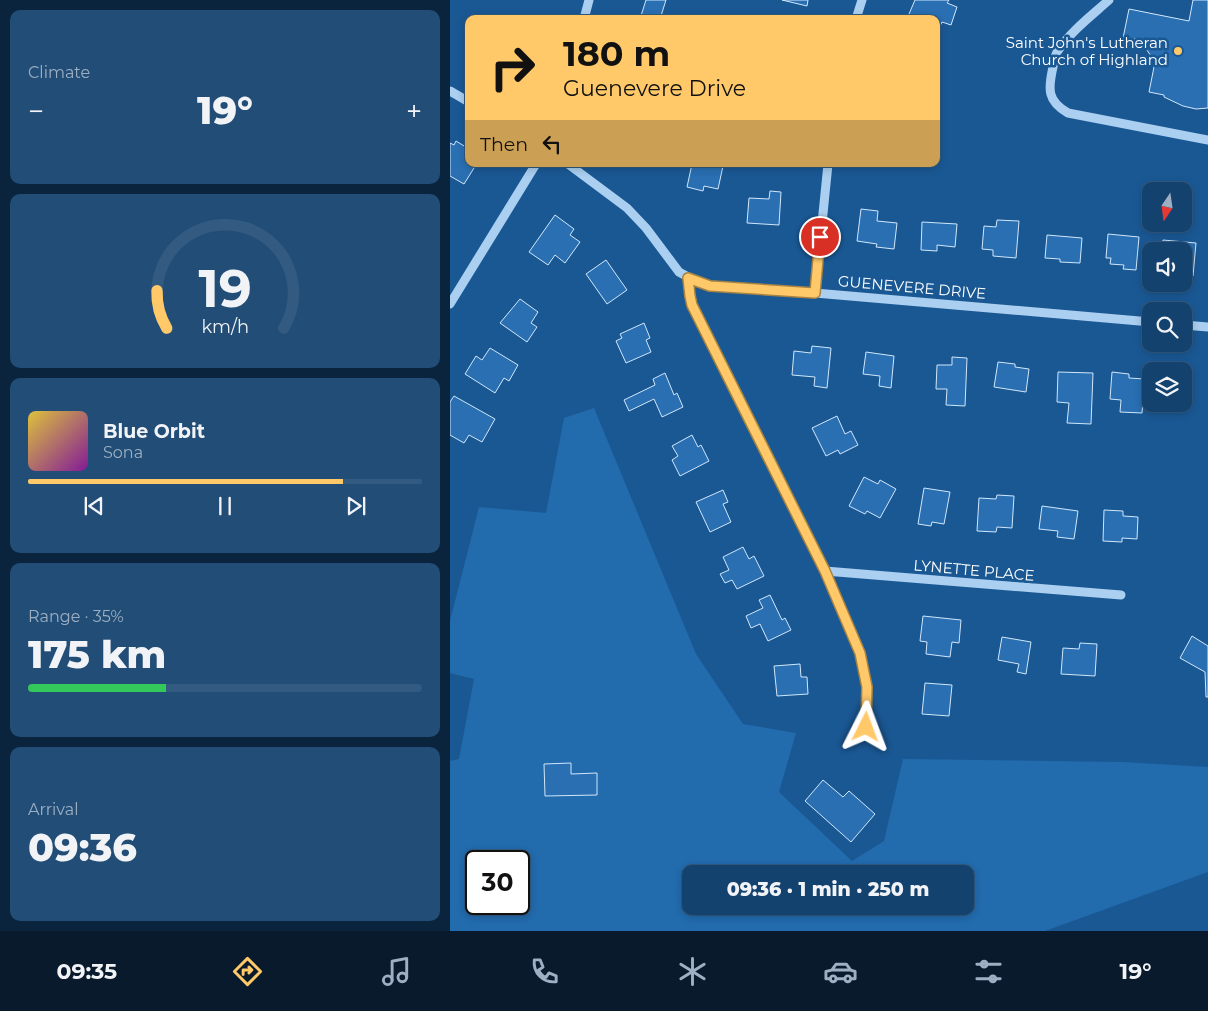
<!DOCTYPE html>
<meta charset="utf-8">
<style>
body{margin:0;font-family:Montserrat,sans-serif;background:#214d77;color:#f1f3f6;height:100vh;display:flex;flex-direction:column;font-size:19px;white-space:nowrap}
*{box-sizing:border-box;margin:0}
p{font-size:16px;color:#9db0c3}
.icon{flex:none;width:28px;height:28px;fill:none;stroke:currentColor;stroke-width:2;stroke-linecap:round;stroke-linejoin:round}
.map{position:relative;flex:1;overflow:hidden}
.details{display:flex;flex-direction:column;gap:10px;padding:10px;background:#0b243d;width:450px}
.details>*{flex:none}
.banner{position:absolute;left:15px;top:15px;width:475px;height:152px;border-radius:10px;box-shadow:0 2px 8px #0003,0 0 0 1px #335b82;background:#ffc969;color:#111;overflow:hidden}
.needle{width:32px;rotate:193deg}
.tools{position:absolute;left:692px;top:182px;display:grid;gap:10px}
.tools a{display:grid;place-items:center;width:50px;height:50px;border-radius:10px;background:#14426f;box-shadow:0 2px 8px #0003,0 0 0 1px #335b82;font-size:25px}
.speed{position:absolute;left:15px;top:850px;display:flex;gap:10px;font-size:25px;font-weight:700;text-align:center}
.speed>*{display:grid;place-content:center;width:65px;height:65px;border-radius:50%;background:#14426f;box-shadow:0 2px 8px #0003,0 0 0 1px #335b82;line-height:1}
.speed .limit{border:2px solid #111;border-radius:8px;background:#fff;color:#111}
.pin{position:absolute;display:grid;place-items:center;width:42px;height:42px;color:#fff;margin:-21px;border:2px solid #fff;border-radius:50%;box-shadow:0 1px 5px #0007}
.me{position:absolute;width:55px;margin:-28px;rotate:3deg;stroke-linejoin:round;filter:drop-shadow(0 0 4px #0008)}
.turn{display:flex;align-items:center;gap:18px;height:105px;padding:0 15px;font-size:22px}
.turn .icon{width:65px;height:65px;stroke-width:2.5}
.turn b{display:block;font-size:35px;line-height:42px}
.then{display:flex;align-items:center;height:48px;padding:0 15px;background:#0003;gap:10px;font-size:19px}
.big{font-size:38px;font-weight:800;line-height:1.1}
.details .widget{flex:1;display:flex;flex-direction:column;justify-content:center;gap:8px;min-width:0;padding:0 18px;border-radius:10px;background:#214d77}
.details .dial{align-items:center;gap:0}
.dial svg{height:130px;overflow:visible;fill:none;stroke:#335b82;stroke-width:7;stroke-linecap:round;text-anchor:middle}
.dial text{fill:#f1f3f6;stroke:none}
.song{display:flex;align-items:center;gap:15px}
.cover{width:60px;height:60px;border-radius:8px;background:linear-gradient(135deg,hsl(50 70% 55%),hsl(290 70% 35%))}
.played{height:5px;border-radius:2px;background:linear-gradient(90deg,#ffc969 80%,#335b82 80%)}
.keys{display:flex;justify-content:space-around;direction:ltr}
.heat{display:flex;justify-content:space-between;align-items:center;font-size:28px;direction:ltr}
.charge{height:8px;border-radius:4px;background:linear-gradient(90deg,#34c759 35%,#335b82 0)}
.trip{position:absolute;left:232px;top:865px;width:292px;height:50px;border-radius:10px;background:#14426f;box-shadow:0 2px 8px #0003,0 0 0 1px #335b82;font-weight:800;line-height:50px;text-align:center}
.menu{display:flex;height:80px;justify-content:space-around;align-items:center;background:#081a2c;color:#9db0c3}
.menu .icon{width:35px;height:35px}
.menu .selected{color:#ffc969}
.menu b{font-size:22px;color:#f1f3f6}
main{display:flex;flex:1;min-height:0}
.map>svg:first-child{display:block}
</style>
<main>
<section class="details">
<div class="widget"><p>Climate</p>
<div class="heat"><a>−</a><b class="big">19°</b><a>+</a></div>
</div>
<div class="widget dial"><svg viewBox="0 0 100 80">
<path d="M14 69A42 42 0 1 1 86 69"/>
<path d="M14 69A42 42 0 0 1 8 46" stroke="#ffc969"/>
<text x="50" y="56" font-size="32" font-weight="700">19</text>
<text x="50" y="72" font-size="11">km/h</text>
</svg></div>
<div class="widget">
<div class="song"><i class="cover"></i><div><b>Blue Orbit</b><p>Sona</p></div></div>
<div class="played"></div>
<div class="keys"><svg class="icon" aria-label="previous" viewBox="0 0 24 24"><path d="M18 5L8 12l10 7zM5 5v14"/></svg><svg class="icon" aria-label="pause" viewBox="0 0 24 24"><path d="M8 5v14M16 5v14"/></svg><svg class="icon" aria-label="next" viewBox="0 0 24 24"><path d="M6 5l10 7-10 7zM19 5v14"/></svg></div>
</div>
<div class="widget"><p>Range · 35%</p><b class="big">175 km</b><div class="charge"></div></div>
<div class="widget"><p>Arrival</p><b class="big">09:36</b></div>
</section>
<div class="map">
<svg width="758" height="931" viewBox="0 0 758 931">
<rect width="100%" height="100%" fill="#1a5894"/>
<path fill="#226bad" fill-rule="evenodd" d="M144 408 246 654 293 724 346 733 329 792 402 861 434 841 453 759 673 762 758 767V872L595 931H0V761L9 759 24 679 0 673V621L29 507 96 513 114 418ZM26 861H69V904H26ZM241 874H516V906H241Z"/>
<g fill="#296fb2" stroke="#d1e7fb">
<path d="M196 0H216L210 19H190Z"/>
<path d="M332 0H358L357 6Z"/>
<path d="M465 0H499L497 3 507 7 501 25 492 22 490 26 486 24V19H472L459 14Z"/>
<path d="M743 0H758V108L746 109 733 106 714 97V95L699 92 706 57 701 56 694 46 695 41 684 39 682 45 672 43 679 9 739 21Z"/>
<path d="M6 141 19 149V164H22L21 165 24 168 14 184 0 176V143L4 145Z"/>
<path d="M242 164H265L273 166 268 189 254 186 253 191 237 187Z"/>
<path d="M320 191 331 192 329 225 297 223 299 198 319 199Z"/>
<path d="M411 209 428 211 427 221 447 223 444 249 426 247 427 244 407 241Z"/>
<path d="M105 215 124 229 120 235 130 242 115 263 105 255 98 265 79 252Z"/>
<path d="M547 220 569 221 566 258 543 256V250L532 249 534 226 546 227Z"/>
<path d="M472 222 507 224 505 247 487 245V251L471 250Z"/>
<path d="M658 234 689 237 686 270 673 269 674 265 660 264 661 258H656Z"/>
<path d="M597 235 632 238 630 263 610 262V259L595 258Z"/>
<path d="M713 240 746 243 743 276 734 274V251H712Z"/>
<path d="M156 260 177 290 157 304 136 274Z"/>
<path d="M70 299 88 312 81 323 87 327 77 342 50 323Z"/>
<path d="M194 323 200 338 196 340 201 352 176 363 166 341 172 338 170 334Z"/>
<path d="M362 346 381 348 377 388 364 386 365 377 342 375 344 351 361 353Z"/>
<path d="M40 348 68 365 59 381 54 378 45 393 15 374 26 356 32 360Z"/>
<path d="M416 352 444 356 441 388 429 386 430 376 413 374Z"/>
<path d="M502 357 517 358 515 406 496 405 497 389H486L487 365H502Z"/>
<path d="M548 362 565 364V367L579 369 576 392 544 387Z"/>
<path d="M608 372 643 373 641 424 617 423 619 403 607 402Z"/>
<path d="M662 372 679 374V378L695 379 692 413 670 412 671 400 660 399Z"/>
<path d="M215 373 224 395 227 393 233 407 212 417 204 399 179 411 174 400 205 385 203 379Z"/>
<path d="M4 396 45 419 32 442 19 435 14 443 0 435V402Z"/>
<path d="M387 416 395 434 401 431 408 445 390 454 388 450 376 456 362 428Z"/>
<path d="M242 435 248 447 251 445 259 461 230 476 222 460 228 456 222 446Z"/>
<path d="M414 477 428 484 430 480 446 489 430 518 417 511 415 514 399 506Z"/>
<path d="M474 488 500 492 494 524 482 522 481 526 468 524Z"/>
<path d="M273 490 278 502 273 504 281 522 260 532 246 502Z"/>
<path d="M547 495 564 496 562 528 547 527 546 532 527 531 529 498 546 499Z"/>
<path d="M592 506 628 511 624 539 607 537 608 531 589 529Z"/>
<path d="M654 510 673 511V516L688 517 687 539 672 538V542L653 541Z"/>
<path d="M293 547 299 559 304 556 314 576 287 589 282 580 275 583 270 574 279 570 273 557Z"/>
<path d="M320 595 332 620 335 618 341 630 318 641 310 624 301 628 296 616 313 608 309 600Z"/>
<path d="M473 616 511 620 509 643 502 642 500 657 476 654 477 642 470 641Z"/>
<path d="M742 636 758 646V697H756L755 672 730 658Z"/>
<path d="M552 637 581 642 576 674 567 672 569 664 548 660Z"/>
<path d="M630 643 647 644 645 676 611 674 613 648 629 649Z"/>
<path d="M350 664 351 677H357L358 694 327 696 324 666Z"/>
<path d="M475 683 502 685 499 716 472 714Z"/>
<path d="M121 763V774L147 773V795L95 796 94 764Z"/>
<path d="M373 780 393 797 399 791 425 814 401 842 355 801Z"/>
</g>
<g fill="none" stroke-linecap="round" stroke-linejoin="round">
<g stroke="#abcff0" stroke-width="9">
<path d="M659 0C641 16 620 32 607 52 605 56 604 62 603 67 598 89 597 101 618 113L758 140"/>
<path d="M134 19 139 0"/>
<path d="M406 19 412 0"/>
<path d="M0 91 19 102"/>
<path d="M118 164 177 208 196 228 229 272 249 283 260 286 365 293 701 322"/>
<path d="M239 278 240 296 242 305 375 571 410 653 417 687 416 727"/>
<path d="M365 293 378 164"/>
<path d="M0 304 86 164"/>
<path d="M734 325 758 327"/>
<path d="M375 571 671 595"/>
</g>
</g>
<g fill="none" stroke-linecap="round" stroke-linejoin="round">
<defs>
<path id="route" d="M370 237 365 293 260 286 238 278 240 296 242 305 375 571 410 653 417 687 416 727"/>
</defs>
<use href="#route" stroke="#a68344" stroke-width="12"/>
<use href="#route" stroke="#ffc969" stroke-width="9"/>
</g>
<circle fill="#ffc969" stroke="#1a5894" stroke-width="2" cx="728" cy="51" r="5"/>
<g text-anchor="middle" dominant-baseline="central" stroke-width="5" stroke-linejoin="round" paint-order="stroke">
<g font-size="15" fill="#fff" stroke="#1a5894" text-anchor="end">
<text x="718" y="42">Saint John's Lutheran<tspan x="718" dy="17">Church of Highland</tspan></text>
</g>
<g font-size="15" fill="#fff" stroke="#1a5894">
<text transform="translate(462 287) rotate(5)">GUENEVERE DRIVE</text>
<text transform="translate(524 570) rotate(5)">LYNETTE PLACE</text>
</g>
</g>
</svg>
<div class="tools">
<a><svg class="needle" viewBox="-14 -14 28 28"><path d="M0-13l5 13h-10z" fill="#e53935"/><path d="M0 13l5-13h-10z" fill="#9db0c3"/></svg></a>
<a><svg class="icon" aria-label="sound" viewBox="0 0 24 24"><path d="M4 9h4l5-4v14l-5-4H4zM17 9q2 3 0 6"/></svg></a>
<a><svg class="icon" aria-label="search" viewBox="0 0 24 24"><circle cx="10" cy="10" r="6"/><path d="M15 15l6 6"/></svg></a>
<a><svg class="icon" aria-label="layers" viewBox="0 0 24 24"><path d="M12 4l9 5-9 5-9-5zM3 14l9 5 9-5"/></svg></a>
</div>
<div class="speed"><div class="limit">30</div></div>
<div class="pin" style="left:370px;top:237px;background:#d93025"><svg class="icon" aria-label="arrive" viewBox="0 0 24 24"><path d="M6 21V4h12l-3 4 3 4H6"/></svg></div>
<svg class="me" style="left:416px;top:727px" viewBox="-20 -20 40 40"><path d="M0-17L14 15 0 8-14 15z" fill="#ffc969" stroke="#fff" stroke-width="4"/></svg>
<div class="trip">09:36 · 1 min · 250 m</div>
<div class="banner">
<div class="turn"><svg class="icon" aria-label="right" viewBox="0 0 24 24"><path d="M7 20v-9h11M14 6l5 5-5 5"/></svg><div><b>180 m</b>Guenevere Drive</div></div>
<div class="then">Then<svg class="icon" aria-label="left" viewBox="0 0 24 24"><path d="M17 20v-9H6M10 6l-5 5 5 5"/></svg></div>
</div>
</div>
</main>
<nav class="menu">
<b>09:35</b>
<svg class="icon selected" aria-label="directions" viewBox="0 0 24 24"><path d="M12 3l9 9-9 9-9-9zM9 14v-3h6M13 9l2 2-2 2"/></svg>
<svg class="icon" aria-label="music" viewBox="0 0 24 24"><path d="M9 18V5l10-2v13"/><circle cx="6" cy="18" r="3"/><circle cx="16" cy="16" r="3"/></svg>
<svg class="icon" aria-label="phone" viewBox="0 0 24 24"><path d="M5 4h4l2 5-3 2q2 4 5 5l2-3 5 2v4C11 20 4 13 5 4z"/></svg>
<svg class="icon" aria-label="climate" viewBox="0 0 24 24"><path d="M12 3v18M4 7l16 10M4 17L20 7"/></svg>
<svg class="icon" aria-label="car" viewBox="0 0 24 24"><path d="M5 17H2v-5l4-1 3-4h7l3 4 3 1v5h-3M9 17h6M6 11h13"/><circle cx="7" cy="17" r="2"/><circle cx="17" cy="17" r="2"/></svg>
<svg class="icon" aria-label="filters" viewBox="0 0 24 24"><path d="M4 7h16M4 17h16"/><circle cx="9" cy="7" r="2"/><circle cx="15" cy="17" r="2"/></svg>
<b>19°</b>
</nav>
